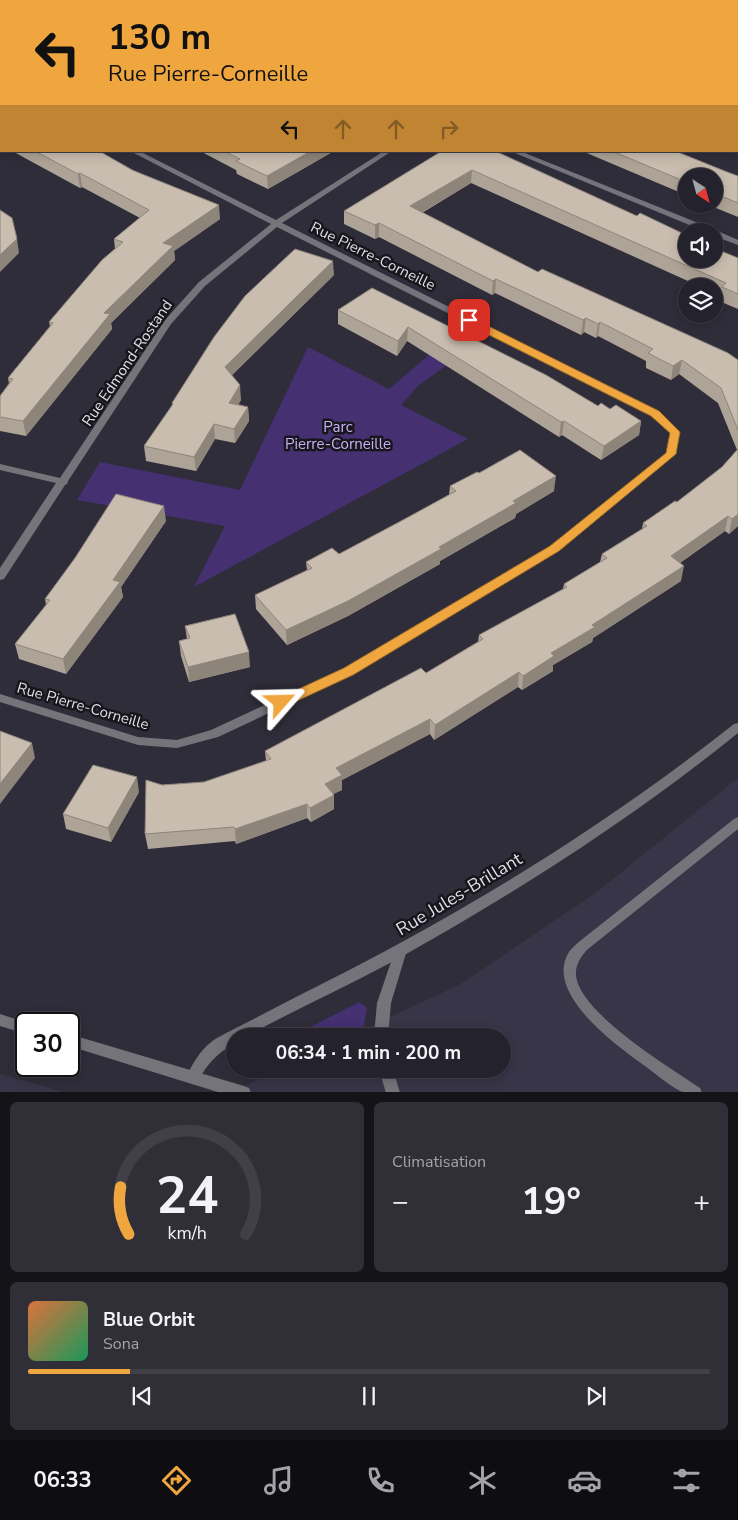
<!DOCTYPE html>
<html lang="fr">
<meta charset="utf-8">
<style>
body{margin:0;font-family:"Nunito Sans",sans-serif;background:#302f38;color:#f1f3f6;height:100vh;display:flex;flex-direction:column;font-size:19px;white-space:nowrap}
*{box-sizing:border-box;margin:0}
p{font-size:16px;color:#a3a4a9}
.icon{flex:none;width:28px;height:28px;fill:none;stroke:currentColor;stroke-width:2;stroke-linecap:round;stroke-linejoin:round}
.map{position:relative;height:1092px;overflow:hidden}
.panel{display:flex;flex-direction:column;gap:10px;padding:10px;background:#141318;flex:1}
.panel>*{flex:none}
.banner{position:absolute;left:0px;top:0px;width:739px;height:152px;box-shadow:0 2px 12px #0003,0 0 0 1px #413f48;background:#f0a63f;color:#111;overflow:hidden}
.needle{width:32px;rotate:144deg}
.controls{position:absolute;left:678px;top:168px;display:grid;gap:10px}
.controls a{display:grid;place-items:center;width:45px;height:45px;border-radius:50%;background:#24222c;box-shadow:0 2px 12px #0003,0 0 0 1px #413f48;font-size:25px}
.speed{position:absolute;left:15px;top:1012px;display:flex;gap:10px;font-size:25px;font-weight:700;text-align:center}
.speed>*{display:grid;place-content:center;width:65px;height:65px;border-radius:50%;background:#24222c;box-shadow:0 2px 12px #0003,0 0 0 1px #413f48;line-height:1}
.speed .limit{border:2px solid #111;border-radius:8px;background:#fff;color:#111}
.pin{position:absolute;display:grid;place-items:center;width:42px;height:42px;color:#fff;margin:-21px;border-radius:10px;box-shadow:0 2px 8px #0006}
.me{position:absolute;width:55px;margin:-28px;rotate:65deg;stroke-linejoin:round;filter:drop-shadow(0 0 4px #0008)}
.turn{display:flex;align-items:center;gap:18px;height:105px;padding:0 25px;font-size:22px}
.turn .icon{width:65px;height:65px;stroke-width:2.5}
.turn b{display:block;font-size:35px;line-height:42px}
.lanes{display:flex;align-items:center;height:48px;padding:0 25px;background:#0003;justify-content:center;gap:25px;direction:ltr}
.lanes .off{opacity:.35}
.big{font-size:38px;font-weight:700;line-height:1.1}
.panel .widget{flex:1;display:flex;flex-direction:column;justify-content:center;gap:8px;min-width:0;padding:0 18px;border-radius:8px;background:#302f38}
.panel .dial{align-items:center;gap:0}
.dial svg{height:130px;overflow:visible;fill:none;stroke:#413f48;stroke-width:7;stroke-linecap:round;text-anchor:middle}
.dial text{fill:#f1f3f6;stroke:none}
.song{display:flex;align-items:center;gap:15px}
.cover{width:60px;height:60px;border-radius:8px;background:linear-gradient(135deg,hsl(20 70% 55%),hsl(150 70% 35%))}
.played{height:5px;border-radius:2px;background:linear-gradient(90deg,#f0a63f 15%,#413f48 15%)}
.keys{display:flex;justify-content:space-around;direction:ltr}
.heat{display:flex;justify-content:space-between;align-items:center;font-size:28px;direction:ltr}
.panel .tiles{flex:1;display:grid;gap:10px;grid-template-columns:1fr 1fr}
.widget:last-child{grid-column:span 2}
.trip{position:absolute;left:226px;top:1028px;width:285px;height:50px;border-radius:25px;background:#24222c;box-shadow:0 2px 12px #0003,0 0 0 1px #413f48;font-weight:700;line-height:50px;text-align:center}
.tabs{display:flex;height:80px;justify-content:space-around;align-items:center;background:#0e0e12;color:#a3a4a9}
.tabs .icon{width:35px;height:35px}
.tabs .active{color:#f0a63f}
.tabs b{font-size:22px;color:#f1f3f6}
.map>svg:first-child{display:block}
</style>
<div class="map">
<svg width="738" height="1093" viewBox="0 0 738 1093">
<rect width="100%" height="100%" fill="#302d3a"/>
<g fill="#393548">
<path d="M738 778V1092L230 1093 280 1069H502V1036H349L459 985 597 892Z"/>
<path d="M0 1074 63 1092H0Z"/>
</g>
<g fill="#453072">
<path d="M463 326 485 337 418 386 401 405 468 439 194 587 225 526 77 500 100 462 240 490 308 347 389 389Z"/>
<path d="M359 1002 367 1008 362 1036H293Z"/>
</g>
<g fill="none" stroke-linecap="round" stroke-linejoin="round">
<path fill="#75747b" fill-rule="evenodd" d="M738 817V829L588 949C581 956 575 965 576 976 581 1014 669 1067 700 1088L702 1093C696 1093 688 1093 683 1092 675 1090 653 1072 645 1066 617 1046 543 993 569 952 572 948 576 944 580 941L734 819Z"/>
<g fill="#75747b" fill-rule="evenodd">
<path d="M130 151H139L276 220 384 151H392L282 223 658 412 680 432 676 454 558 551 352 674 218 737 177 748 138 745 0 702V694L138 737 177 740 211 730 344 668 550 547 667 453 670 433 652 416 277 227 205 286 171 324 68 481 67 484 65 485 4 579 0 580V568L56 483 0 470V464L60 478 165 320 199 282 271 224Z"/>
<path d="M510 151H520L713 229 738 240V245L714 236V231H704Z"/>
<path d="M738 723V733C635 816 524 888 408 953 355 983 300 1007 247 1036H235V1043C218 1053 206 1064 198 1082L193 1083 188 1082 186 1077C192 1065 199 1052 210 1043 217 1037 227 1033 236 1028 256 1018 276 1007 296 997 454 919 596 833 734 724Z"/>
</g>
<g fill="#75747b" fill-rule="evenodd">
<path d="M401 944 406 946 407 950 391 1003 388 1036H374L377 1003 395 950 396 946Z"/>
<path d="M0 1014 31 1024H26V1034L0 1026Z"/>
<path d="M69 1034 244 1086 249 1088 251 1093H221L69 1046Z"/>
<path d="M379 1069H393L400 1093H386Z"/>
</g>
</g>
<g fill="#ada396">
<path d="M261 0H279L280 1H263Z"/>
<path d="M1 124V141L0 140V125Z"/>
<path d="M12 151H99L220 219 174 251 175 260 111 323 112 329 26 436 0 431V396L9 383 8 378 50 326 49 322 115 249 114 239 140 218 82 187 80 188Z"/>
<path d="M200 151H334L268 189 237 174 236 170Z"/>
<path d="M442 151 686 259 738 258V309L719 301 720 296 714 293V286H699L471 183 422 213 538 272 738 360V526L729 534 725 531 680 563 681 581 593 638 592 642 553 665V671L522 690 518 687 434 740 430 734 342 780V790L333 794 334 809 311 822 307 818 236 844 235 841 148 849 145 834 162 785 204 782 266 761 265 751 426 673 478 642 479 635 563 589 564 584 600 562 602 554 642 529 643 523 677 502 722 467 737 450 718 403 679 374 671 380 646 368V361L598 336 596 338 584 332 581 335 495 293 492 295 379 237 375 239 344 224V211Z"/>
<path d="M582 151H675L727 172 738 176V217L706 204H714V176H686V195Z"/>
<path d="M334 275 232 375 241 400 238 404 248 407 249 421 235 443 215 439 196 471 146 461 144 446 172 406V403Z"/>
<path d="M372 288 598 406 610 409 641 421 639 435 601 460 562 435 559 437 407 341 397 356 338 324V310Z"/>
<path d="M479 473 554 491 516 514 515 518 440 561V564L348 616 287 645 256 609 255 595 307 570 306 562 339 554 449 495 450 486Z"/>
<path d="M166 521 121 587 123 597 66 674 19 659 15 644 46 605 45 599Z"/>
<path d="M185 626 250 667 189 682 181 656 179 641 187 639Z"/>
<path d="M139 792 111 842 66 829 63 814Z"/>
</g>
<g fill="#8d847a">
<path d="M232 0H247V1H230Z"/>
<path d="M584 0H601L599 1H581Z"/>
<path d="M0 64H1V77L0 78Z"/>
<path d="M311 151H334L268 189 267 176Z"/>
<path d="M472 170 471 183 409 220 410 206Z"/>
<path d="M80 173 82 187 80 188 78 174Z"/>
<path d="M219 205 220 219 174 251 175 260 111 323 112 329 26 436 23 421 104 313 163 243Z"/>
<path d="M379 223V237L375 239V225Z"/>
<path d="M17 239 19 253 0 272V255Z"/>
<path d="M333 261 334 275 226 381 225 367Z"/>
<path d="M496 279 495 293 492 295 493 281Z"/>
<path d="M586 318 584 332 581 335 583 320Z"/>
<path d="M600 322 598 336 596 338 598 324Z"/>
<path d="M408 327 407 341 397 356 398 341Z"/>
<path d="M682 360 679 374 671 380 673 366Z"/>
<path d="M240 385 241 400 231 417 229 403Z"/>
<path d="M248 407 249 421 235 443 234 429Z"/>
<path d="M564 421 562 435 559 437 561 422Z"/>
<path d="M641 421 639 435 601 460 604 446Z"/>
<path d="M214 424 215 439 196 471 194 457Z"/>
<path d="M556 476 554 491 516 514 515 518 440 561V564L348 616 287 645 286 630 439 547 513 501Z"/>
<path d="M164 506 166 521 121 587 123 597 66 674 63 659 113 580Z"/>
<path d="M738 514V526L729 534 732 519Z"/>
<path d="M728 516 725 531 668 571 671 556Z"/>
<path d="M684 566 681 581 593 638 592 642 553 665V671L522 690 523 676 551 653 592 625Z"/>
<path d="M249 652 250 667 189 682 188 667Z"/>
<path d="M519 672 518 687 434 740 435 725Z"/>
<path d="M430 719V734L342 780V790L325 798V784L336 768Z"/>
<path d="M32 743 35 758 0 804V784Z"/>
<path d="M137 777 139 792 111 842 108 828Z"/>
<path d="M334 795V809L311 822 310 808Z"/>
<path d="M307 804V818L236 844 235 829Z"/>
</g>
<g fill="#c9bdaf" stroke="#8d847a">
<path d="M0 0H232L230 1H1V64H0Z"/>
<path d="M272 0H279L280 1H273Z"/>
<path d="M530 0H584L581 1H527Z"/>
<path d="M700 0H738V3V1H698Z"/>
<path d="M35 151H99L132 170 219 205 163 243 173 246 104 313 110 314 23 421 0 417V396L13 379 8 378 53 323 49 322 102 260 123 242 114 239 149 210 80 173 78 174Z"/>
<path d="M224 151H311L267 176 236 161 240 159Z"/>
<path d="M442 151H495L637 216 640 213 686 235V259H714V248L738 258V294L722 287 726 283 472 170 410 206 538 272 542 269 728 353 738 360V430L721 388 682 360 673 366 648 353 653 349 600 322 598 324 586 318 583 320 496 279 493 281 379 223 375 225 344 211Z"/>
<path d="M612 151H675L727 172 738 176V203L714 193V176H686V182Z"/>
<path d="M0 210 12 218 17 239 0 255Z"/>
<path d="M295 249 333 261 225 367 240 385 229 403 248 407 234 429 214 424 194 457 144 446 173 404 172 403 214 337 245 296Z"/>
<path d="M372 288 546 375 598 406 601 403 610 409 616 405 641 421 604 446 564 421 561 422 408 327 398 341 338 310Z"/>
<path d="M738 449V514L732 519 728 516 671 556 684 566 592 625 595 627 551 653 554 656 523 676 519 672 435 725 430 719 336 768 342 775 325 784 334 795 310 808 307 804 235 829 234 827 145 834 146 780 162 785 204 782 271 759 265 751 421 668 426 673 483 639 479 635 567 587 564 584 607 558 602 554 647 526 643 523 675 501 677 502 722 467Z"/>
<path d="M520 450 556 476 513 501 516 503 439 547 441 549 348 601 286 630 255 595 312 568 306 562 332 548 339 554 405 519 456 491 450 486 477 472 479 473Z"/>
<path d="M116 494 164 506 113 580 120 582 63 659 15 644 50 600 45 599 75 558Z"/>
<path d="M235 614 249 652 188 667 179 641 190 638 185 626Z"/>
<path d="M0 731 32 743 0 784Z"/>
<path d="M93 765 137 777 108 828 63 814Z"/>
</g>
<path fill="#f0a63f" stroke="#9c6c29" d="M465 318H472L659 411 680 432 676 454 559 551 353 675 286 706H277L275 702 277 699 344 668 550 546 666 453 670 433 651 416 465 323Z"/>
<g text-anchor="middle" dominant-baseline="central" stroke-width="5" stroke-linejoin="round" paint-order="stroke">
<g font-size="15" fill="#dfdde6" stroke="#18161c">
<text transform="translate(373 256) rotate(26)">Rue Pierre-Corneille</text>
<text transform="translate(127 363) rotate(-56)">Rue Edmond-Rostand</text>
<text transform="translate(83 706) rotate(16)">Rue Pierre-Corneille</text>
</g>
<g font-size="15" fill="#c3b3f6" stroke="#18161c">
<text x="338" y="427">Parc<tspan x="338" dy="17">Pierre-Corneille</tspan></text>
</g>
<g font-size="18" fill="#dfdde6" stroke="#18161c">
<text transform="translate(459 894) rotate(-31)">Rue Jules-Brillant</text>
</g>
</g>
</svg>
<div class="controls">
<a><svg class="needle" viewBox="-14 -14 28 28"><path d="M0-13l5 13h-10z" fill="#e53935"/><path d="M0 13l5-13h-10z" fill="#a3a4a9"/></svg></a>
<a><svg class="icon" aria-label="sound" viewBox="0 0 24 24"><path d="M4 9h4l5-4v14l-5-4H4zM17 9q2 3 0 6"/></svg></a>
<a><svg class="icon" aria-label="layers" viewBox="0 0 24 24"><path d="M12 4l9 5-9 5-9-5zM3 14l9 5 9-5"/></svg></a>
</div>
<div class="speed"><div class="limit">30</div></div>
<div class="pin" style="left:469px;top:320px;background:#d93025"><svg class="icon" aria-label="arrive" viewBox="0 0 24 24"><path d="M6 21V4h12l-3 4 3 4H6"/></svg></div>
<svg class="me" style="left:281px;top:702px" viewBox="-20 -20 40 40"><path d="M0-17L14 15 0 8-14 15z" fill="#f0a63f" stroke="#fff" stroke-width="4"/></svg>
<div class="trip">06:34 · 1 min · 200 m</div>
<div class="banner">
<div class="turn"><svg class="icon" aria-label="left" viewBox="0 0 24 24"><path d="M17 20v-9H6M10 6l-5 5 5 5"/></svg><div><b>130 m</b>Rue Pierre-Corneille</div></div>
<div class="lanes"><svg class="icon" aria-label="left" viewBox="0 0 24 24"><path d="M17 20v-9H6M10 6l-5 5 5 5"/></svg><svg class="icon off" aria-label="ahead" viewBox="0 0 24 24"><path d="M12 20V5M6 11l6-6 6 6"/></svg><svg class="icon off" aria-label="ahead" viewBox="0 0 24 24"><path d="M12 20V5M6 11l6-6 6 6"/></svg><svg class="icon off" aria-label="right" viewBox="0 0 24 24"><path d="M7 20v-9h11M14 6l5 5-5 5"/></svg></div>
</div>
</div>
<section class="panel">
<div class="tiles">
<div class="widget dial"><svg viewBox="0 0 100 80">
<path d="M14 69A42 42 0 1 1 86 69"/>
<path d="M14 69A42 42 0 0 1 9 40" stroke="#f0a63f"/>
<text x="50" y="56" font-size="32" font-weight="700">24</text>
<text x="50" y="72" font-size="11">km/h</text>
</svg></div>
<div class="widget"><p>Climatisation</p>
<div class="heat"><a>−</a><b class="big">19°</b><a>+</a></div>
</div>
<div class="widget">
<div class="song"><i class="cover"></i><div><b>Blue Orbit</b><p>Sona</p></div></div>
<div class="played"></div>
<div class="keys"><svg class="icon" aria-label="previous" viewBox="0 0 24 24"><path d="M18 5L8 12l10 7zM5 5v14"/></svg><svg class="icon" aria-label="pause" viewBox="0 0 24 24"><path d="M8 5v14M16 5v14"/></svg><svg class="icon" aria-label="next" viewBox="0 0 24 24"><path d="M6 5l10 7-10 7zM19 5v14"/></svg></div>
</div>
</div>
</section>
<nav class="tabs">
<b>06:33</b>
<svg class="icon active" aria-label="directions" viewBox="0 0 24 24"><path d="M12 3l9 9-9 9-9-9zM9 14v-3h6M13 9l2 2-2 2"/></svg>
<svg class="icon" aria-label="music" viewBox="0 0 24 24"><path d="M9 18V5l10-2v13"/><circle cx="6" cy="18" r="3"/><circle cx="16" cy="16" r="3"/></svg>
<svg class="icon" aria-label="phone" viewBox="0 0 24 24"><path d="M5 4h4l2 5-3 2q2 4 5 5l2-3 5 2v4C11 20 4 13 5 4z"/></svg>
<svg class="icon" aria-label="climate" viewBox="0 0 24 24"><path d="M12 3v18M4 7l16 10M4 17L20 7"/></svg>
<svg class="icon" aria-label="car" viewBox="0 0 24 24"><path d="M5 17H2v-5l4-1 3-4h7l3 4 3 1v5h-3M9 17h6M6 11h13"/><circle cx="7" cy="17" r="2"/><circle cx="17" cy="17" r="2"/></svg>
<svg class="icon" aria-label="filters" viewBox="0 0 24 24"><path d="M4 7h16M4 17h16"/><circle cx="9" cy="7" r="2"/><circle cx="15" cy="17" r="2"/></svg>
</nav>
